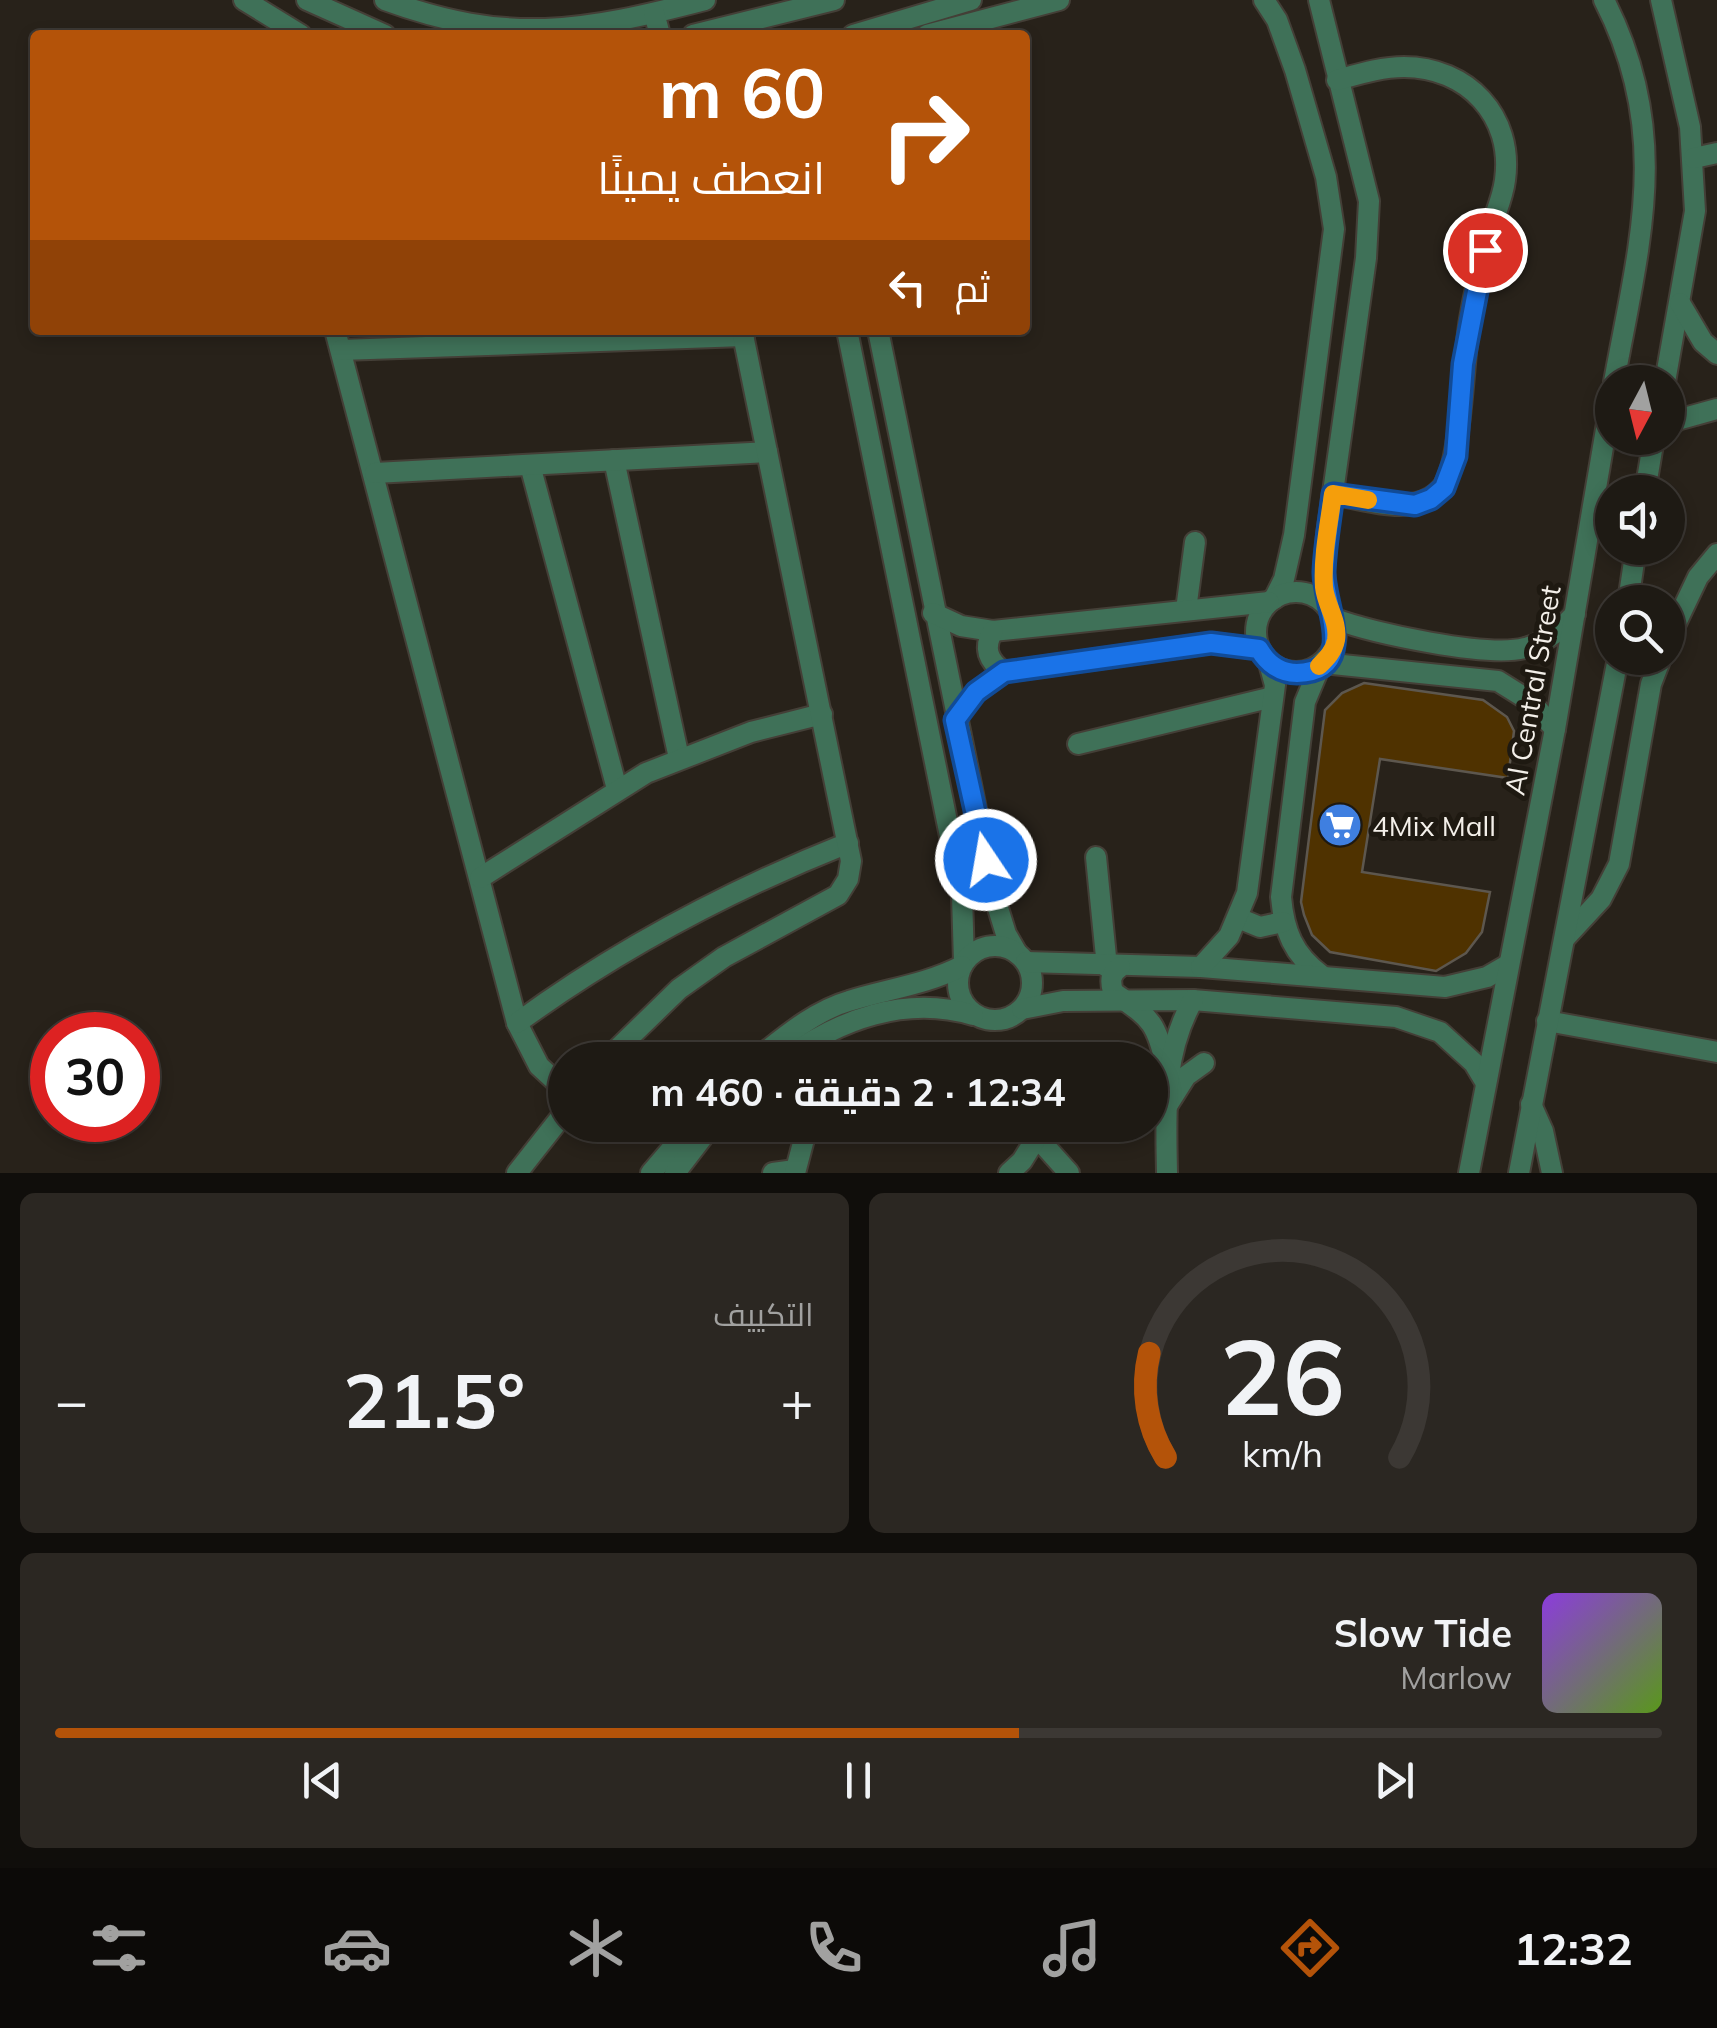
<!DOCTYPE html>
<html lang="ar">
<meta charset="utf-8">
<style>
body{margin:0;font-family:Mulish,Cairo,sans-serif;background:#2b2722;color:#f1f3f6;direction:rtl;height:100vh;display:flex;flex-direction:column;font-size:38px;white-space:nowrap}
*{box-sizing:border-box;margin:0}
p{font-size:32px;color:#a1a1a0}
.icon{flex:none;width:55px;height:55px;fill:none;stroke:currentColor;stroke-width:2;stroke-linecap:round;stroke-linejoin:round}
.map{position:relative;height:1173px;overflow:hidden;direction:ltr}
.side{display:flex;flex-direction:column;gap:20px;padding:20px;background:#100e0b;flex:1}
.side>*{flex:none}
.banner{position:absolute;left:30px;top:30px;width:1000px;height:305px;border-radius:10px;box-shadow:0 5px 15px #0003,0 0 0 2px #3c3834;direction:rtl;background:#b45309;color:#fff;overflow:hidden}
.needle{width:65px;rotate:187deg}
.buttons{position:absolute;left:1595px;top:365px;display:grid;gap:20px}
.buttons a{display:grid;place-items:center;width:90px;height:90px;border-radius:50%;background:#1e1a14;box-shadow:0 5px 15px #0003,0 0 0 2px #3c3834;font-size:50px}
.speed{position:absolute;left:30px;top:1012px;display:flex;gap:20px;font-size:50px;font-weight:700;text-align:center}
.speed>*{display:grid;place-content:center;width:130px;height:130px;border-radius:50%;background:#1e1a14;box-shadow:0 5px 15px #0003,0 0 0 2px #3c3834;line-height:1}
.speed .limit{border:15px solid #d22;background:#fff;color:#111}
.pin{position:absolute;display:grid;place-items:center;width:85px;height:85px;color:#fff;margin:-42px;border:5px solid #fff;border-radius:50%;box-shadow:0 2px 10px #0007}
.me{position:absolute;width:110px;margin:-55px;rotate:348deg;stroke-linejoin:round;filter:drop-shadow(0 0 8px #0008)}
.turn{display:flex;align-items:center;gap:35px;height:210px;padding:0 40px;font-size:45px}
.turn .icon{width:130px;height:130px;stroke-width:2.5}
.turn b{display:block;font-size:70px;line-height:85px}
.then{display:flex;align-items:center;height:95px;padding:0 40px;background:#0003;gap:20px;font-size:38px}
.big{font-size:75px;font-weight:700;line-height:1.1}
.side .card{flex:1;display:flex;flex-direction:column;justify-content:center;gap:15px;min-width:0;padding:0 35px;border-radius:15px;background:#2b2722}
.side .dial{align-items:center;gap:0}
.dial svg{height:260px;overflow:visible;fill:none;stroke:#3c3834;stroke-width:7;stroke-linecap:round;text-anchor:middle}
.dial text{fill:#f1f3f6;stroke:none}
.song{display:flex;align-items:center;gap:30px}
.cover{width:120px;height:120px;border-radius:15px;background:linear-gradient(135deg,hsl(270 70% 55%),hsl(90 70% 35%))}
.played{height:10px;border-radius:5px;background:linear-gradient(90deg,#b45309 60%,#3c3834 60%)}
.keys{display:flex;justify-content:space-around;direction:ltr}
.heat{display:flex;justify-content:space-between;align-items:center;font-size:55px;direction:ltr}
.side .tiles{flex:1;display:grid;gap:20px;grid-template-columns:1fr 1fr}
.card:last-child{grid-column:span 2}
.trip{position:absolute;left:548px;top:1042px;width:620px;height:100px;border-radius:50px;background:#1e1a14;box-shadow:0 5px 15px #0003,0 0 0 2px #3c3834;font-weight:700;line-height:100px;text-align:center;direction:rtl}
.tabs{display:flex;height:160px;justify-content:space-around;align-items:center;background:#0c0a08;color:#a1a1a0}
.tabs .icon{width:70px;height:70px}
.tabs .active{color:#b45309}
.tabs b{font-size:45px;color:#f1f3f6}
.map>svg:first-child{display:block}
</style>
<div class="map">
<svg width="1717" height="1173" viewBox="0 0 1717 1173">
<rect width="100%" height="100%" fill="#28221a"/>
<path fill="#4f3200" stroke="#5d574e" stroke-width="2.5" d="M1364 683 1483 700 1507 717 1514 731 1508 778 1380 759 1362 872 1490 892 1482 932 1466 953 1436 971 1330 952 1312 935 1304 915 1301 902 1325 710 1342 693Z"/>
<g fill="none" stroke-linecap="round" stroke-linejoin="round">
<defs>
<g id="minor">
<path d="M244 0 301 35"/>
<path d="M307 0 385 35"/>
<path d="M385 0C508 45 582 32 705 0"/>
<path d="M1264 0 1277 20 1295 70 1326 177 1334 229 1294 535 1284 579 1274 599"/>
<path d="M1319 0 1369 201 1366 258 1327 535 1324 571 1327 606"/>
<path d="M1604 0C1673 134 1639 244 1614 382"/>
<path d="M1661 0 1690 127 1695 211 1665 382"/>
<path d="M654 13 660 35"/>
<path d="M693 35 834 0"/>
<path d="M853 35 971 0"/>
<path d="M927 35 1059 0"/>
<path d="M1694 158 1717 153"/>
<path d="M1680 303 1703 342 1717 354"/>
<path d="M335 330 517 1023 539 1066 565 1090"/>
<path d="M847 330 962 895 964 962"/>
<path d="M878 330 993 892 1006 934 1017 953"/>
<path d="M341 350 744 336"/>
<path d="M1668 428 1677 420 1717 409"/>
<path d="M614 460 679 758"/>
<path d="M530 465 617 789"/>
<path d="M375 473 767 452"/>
<path d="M1645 492 1654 438"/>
<path d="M1333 494C1366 500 1415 518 1441 489 1462 467 1463 356 1470 319 1475 289 1482 260 1490 231 1495 214 1503 197 1505 180 1514 116 1467 67 1404 67 1381 67 1359 74 1337 80"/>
<circle cx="1296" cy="632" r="40"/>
<path d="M1628 602 1636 548"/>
<path d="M1186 610 1195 542"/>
<path d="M933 613 961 626 993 631 1269 602"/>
<path d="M1335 619C1372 633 1488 658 1525 648 1546 643 1561 629 1575 614"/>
<path d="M993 631C983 648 988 661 1004 672"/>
<path d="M1668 640 1698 577 1717 554"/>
<path d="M1323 663 1498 681 1530 701 1555 729"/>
<path d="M1320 666 1305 702 1281 897C1284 931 1293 954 1321 975"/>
<path d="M955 719 976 692 1004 672 1211 643 1259 649"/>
<path d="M1078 744 1273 697"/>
<path d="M1096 857 1107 967"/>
<path d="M480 878 646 773 751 732 822 714"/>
<path d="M1238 918 1260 927 1283 922"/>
<path d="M1565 938 1601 899 1619 864 1651 684 1661 658"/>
<circle cx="995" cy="983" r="37"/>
<path d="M1026 962 1201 967 1445 987 1487 977 1506 966"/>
<path d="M1120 967C1110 974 1110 981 1113 992 1149 1018 1156 1019 1166 1066"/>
<path d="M1201 967 1229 936 1247 893 1275 685 1269 663"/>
<path d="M1022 1009 1063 1001 1193 1000 1396 1017 1440 1032 1474 1063 1486 1083"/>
<path d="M1547 1021 1717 1052"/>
<path d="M517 1023C620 948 730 890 848 843"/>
<path d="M606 1060 679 989 724 957 838 895 848 879 851 861 742 330"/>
<path d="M755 1060C783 1038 814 1011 849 1001 887 989 925 985 962 966"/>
<path d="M784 1060C839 1019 906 995 973 1015"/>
<path d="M1531 1104 1543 1131 1552 1173"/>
<path d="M1167 1106 1186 1076 1204 1063"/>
<path d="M1026 1125 1069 1173"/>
<path d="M517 1173 565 1112"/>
<path d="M651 1173 692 1125"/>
<path d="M675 1173 712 1125"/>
<path d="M773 1173 795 1170"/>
<path d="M795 1173 804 1139 813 1125"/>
<path d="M1009 1173 1022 1161 1037 1137"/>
<path d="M1167 1173C1166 1112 1162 1055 1193 1000"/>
<path d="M1469 1173 1555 729 1612 394"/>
<path d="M1519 1173 1618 658"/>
</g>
</defs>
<use href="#minor" stroke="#443f37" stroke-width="24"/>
<use href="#minor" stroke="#3f7158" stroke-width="20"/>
</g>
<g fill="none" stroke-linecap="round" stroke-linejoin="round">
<defs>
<path id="route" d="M986 860 955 720 976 692 1004 672 1211 643 1259 649C1267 663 1280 673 1297 673 1361 671 1323 604 1324 572 1325 546 1330 519 1333 494L1415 505 1431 499 1444 488 1456 456 1463 364 1485 250"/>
</defs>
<use href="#route" stroke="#114b97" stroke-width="25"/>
<use href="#route" stroke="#1a73e8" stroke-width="18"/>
<path stroke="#f59e0b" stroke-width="18" d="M1319 666C1327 658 1334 651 1336 640 1339 621 1326 606 1324 587 1322 556 1329 524 1333 494L1368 500"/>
</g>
<defs>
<symbol id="supermarket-disc" viewBox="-11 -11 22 22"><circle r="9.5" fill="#3f7fe0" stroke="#1e1911"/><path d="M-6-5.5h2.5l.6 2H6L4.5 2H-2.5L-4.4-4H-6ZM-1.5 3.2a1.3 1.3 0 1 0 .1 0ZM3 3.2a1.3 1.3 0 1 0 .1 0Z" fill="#fff"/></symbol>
</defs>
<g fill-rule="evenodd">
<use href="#supermarket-disc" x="1315" y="800" width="50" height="50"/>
</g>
<g text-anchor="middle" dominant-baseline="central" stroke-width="10" stroke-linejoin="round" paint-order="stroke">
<g font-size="28" fill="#f3efe9" stroke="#1e1911">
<text transform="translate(1532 690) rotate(-80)">Al Central Street</text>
</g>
<g font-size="28" fill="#f3efe9" stroke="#1e1911" text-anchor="start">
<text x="1372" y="825">4Mix Mall</text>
</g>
</g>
</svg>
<div class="buttons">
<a><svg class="needle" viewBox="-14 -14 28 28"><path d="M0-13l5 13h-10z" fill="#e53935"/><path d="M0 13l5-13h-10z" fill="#a1a1a0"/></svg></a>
<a><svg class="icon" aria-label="sound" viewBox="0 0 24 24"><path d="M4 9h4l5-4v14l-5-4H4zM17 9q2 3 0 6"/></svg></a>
<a><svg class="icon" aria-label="search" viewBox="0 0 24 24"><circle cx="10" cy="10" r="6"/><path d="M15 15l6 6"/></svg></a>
</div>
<div class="speed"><div class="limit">30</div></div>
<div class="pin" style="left:1485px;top:250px;background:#d93025"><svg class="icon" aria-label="arrive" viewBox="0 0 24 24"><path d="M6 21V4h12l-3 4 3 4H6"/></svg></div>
<svg class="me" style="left:986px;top:860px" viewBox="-20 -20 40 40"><circle r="17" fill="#1a73e8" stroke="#fff" stroke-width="3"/><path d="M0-11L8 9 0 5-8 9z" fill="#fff"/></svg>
<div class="trip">12:34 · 2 دقيقة · 460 m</div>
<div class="banner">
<div class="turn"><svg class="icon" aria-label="right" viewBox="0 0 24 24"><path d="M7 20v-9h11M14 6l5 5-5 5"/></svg><div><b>60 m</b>انعطف يمينًا</div></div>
<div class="then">ثم<svg class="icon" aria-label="left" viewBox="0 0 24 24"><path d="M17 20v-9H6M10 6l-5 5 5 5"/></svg></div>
</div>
</div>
<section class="side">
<div class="tiles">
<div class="card dial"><svg viewBox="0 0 100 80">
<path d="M14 69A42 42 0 1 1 86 69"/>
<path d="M14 69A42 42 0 0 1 9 37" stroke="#b45309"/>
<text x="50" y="56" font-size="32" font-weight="700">26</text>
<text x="50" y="72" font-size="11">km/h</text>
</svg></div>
<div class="card"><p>التكييف</p>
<div class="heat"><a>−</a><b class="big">21.5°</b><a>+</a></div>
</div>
<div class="card">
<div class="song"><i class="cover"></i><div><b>Slow Tide</b><p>Marlow</p></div></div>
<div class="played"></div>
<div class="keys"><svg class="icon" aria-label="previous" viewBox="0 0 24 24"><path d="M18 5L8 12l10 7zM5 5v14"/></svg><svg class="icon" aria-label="pause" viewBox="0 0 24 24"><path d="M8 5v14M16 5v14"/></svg><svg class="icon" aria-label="next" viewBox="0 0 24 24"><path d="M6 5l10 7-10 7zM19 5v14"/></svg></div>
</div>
</div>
</section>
<nav class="tabs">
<b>12:32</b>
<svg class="icon active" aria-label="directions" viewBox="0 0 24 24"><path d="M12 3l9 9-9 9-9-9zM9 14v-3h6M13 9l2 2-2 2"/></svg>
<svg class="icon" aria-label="music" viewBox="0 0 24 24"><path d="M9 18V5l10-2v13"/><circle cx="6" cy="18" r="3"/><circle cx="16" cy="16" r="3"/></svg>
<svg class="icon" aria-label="phone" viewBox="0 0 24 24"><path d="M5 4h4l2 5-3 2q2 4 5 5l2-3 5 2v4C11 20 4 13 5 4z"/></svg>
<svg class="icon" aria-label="climate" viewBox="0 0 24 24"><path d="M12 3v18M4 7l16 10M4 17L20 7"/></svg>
<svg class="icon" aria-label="car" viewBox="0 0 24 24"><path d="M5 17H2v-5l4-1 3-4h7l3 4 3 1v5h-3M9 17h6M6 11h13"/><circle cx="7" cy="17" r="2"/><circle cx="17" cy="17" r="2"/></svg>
<svg class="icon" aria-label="filters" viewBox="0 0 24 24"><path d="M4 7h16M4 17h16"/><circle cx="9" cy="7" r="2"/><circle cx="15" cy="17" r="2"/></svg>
</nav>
